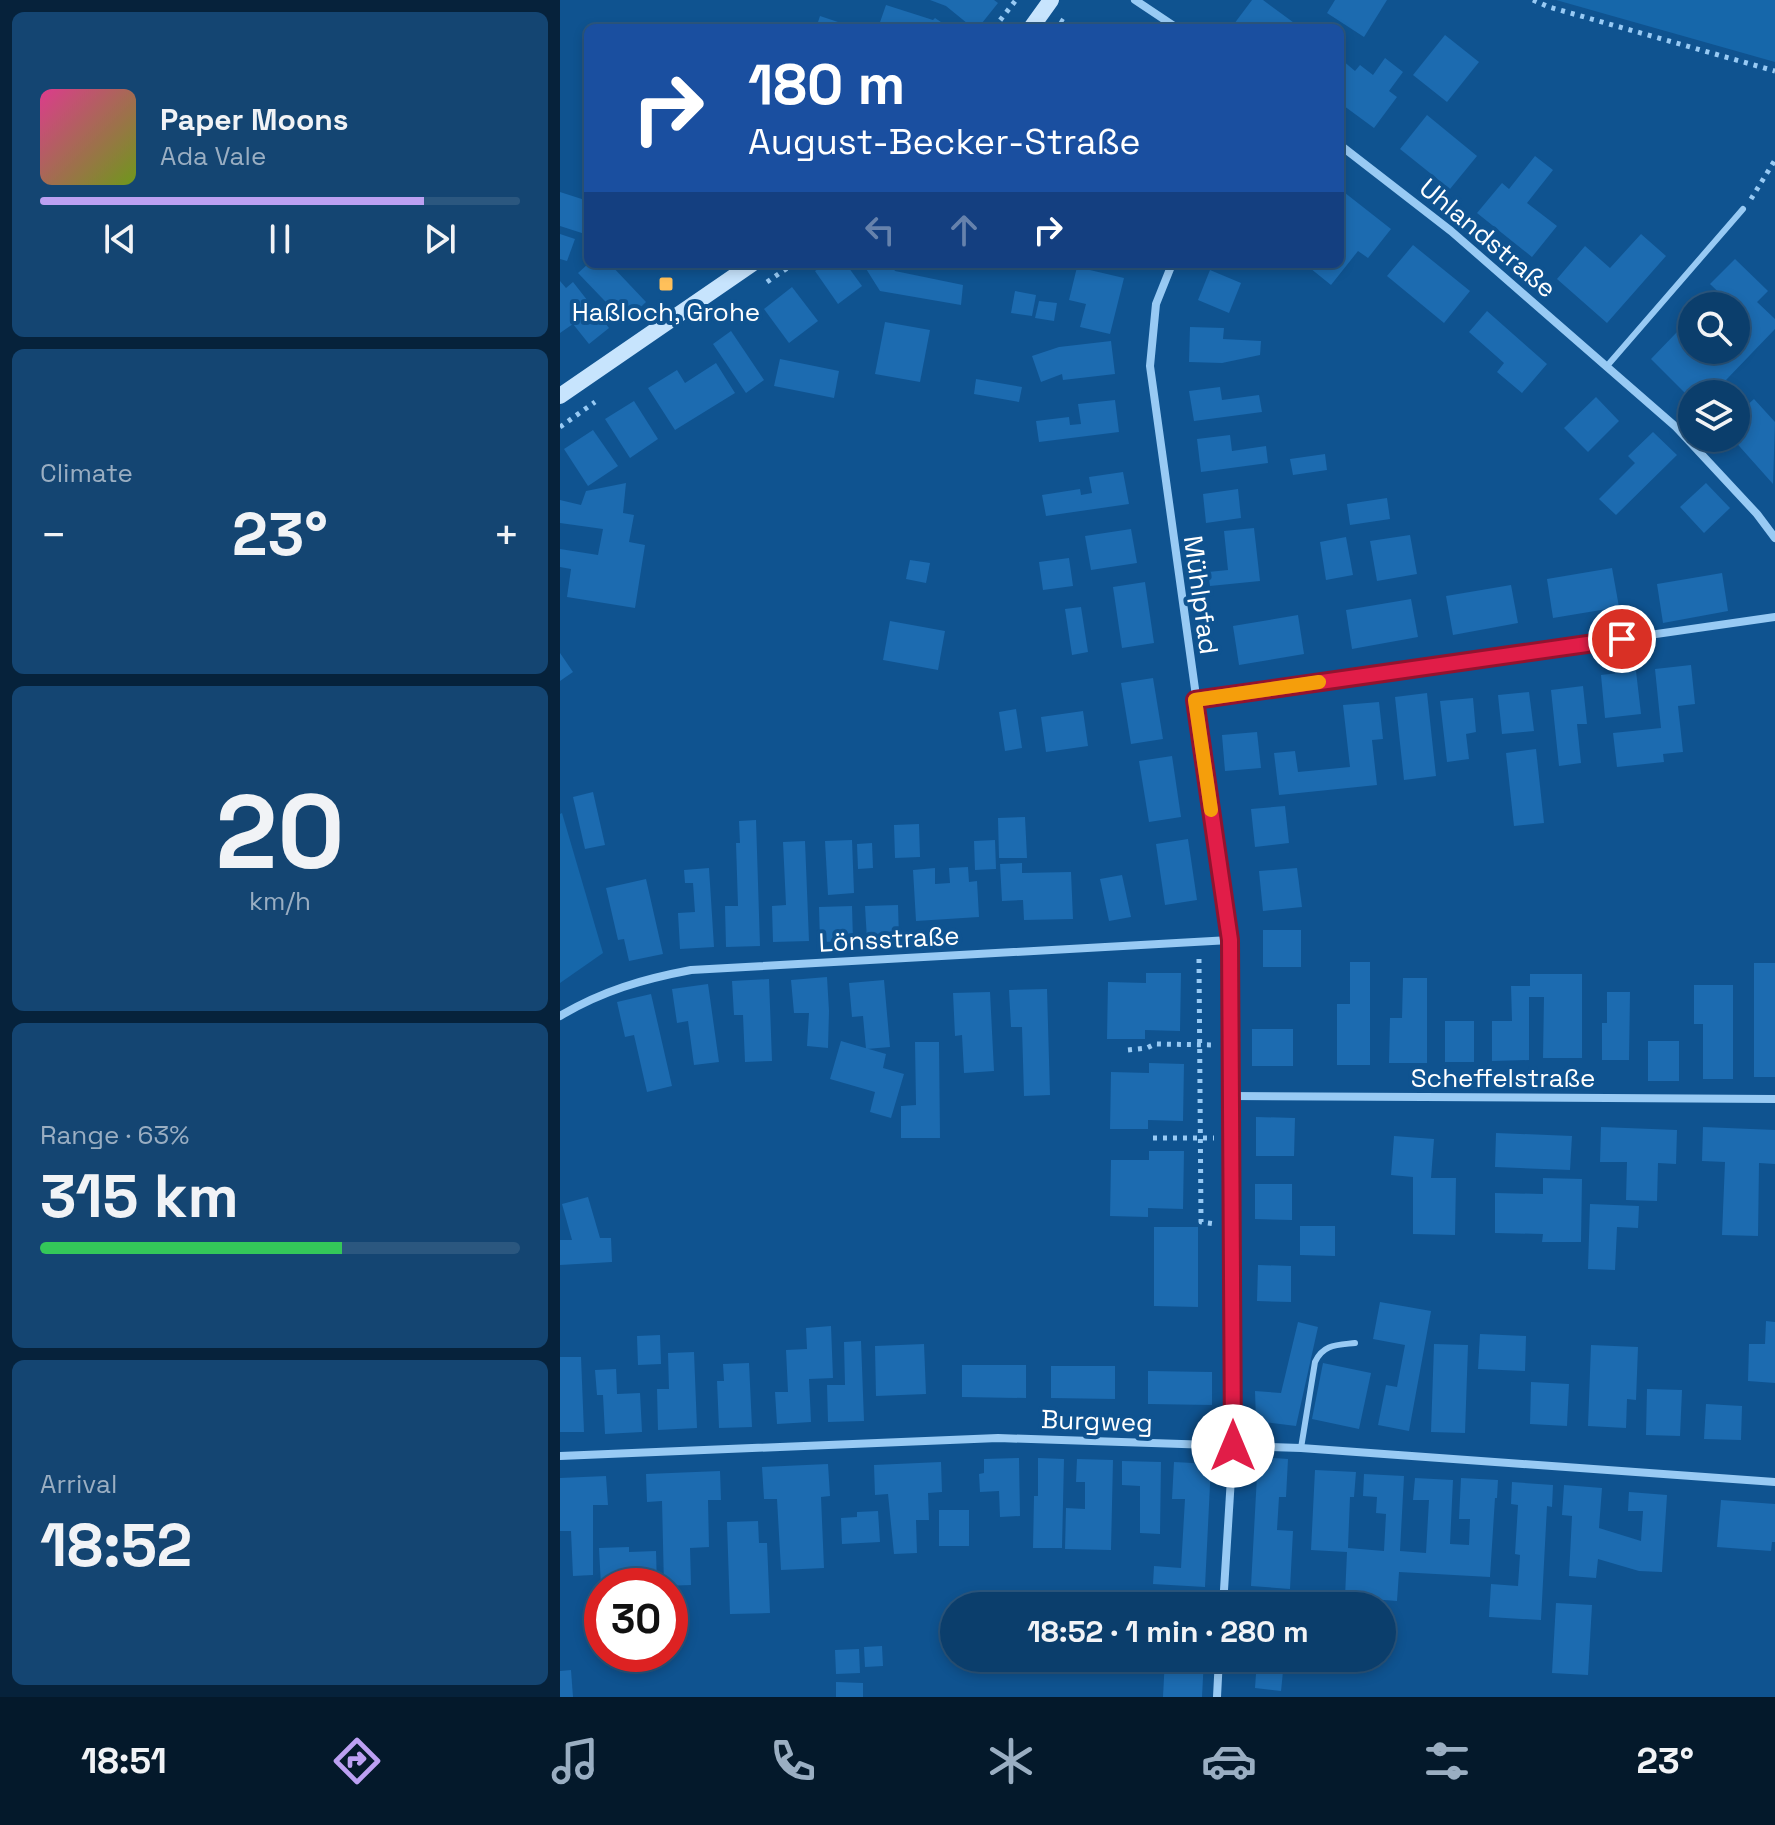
<!DOCTYPE html>
<meta charset="utf-8">
<style>
body{margin:0;font-family:"Space Grotesk",sans-serif;background:#144572;color:#f1f3f6;height:100vh;display:flex;flex-direction:column;font-size:30px;white-space:nowrap}
*{box-sizing:border-box;margin:0}
p{font-size:26px;color:#9aaec2}
.icon{flex:none;width:44px;height:44px;fill:none;stroke:currentColor;stroke-width:2;stroke-linecap:round;stroke-linejoin:round}
.map{position:relative;flex:1;overflow:hidden}
.panel{display:flex;flex-direction:column;gap:12px;padding:12px;background:#06223b;width:560px}
.panel>*{flex:none}
.banner{position:absolute;left:24px;top:24px;width:760px;height:244px;border-radius:12px;box-shadow:0 4px 12px #0003,0 0 0 2px #2b577f;background:#1a4fa0;color:#fff;overflow:hidden}
.fabs{position:absolute;left:1118px;top:292px;display:grid;gap:16px}
.fabs a{display:grid;place-items:center;width:72px;height:72px;border-radius:50%;background:#0b3e6c;box-shadow:0 4px 12px #0003,0 0 0 2px #2b577f;font-size:40px}
.speed{position:absolute;left:24px;top:1568px;display:flex;gap:16px;font-size:40px;font-weight:700;text-align:center}
.speed>*{display:grid;place-content:center;width:104px;height:104px;border-radius:50%;background:#0b3e6c;box-shadow:0 4px 12px #0003,0 0 0 2px #2b577f;line-height:1}
.speed .limit{border:12px solid #d22;background:#fff;color:#111}
.pin{position:absolute;display:grid;place-items:center;width:68px;height:68px;color:#fff;margin:-34px;border:4px solid #fff;border-radius:50%;box-shadow:0 2px 8px #0007}
.me{position:absolute;width:88px;margin:-44px;rotate:0deg;stroke-linejoin:round;filter:drop-shadow(0 0 6px #0008)}
.turn{display:flex;align-items:center;gap:28px;height:168px;padding:0 32px;font-size:36px}
.turn .icon{width:104px;height:104px;stroke-width:2.5}
.turn b{display:block;font-size:56px;line-height:68px}
.lanes{display:flex;align-items:center;height:76px;padding:0 32px;background:#0003;justify-content:center;gap:40px;direction:ltr}
.lanes .off{opacity:.35}
.big{font-size:60px;font-weight:700;line-height:1.1}
.panel .widget{flex:1;display:flex;flex-direction:column;justify-content:center;gap:12px;min-width:0;padding:0 28px;border-radius:12px;background:#144572}
.panel .dial{align-items:center;gap:0}
.dial b{font-size:104px;line-height:1}
.song{display:flex;align-items:center;gap:24px}
.cover{width:96px;height:96px;border-radius:12px;background:linear-gradient(135deg,hsl(330 70% 55%),hsl(80 70% 35%))}
.played{height:8px;border-radius:4px;background:linear-gradient(90deg,#bca0f2 80%,#2b577f 80%)}
.keys{display:flex;justify-content:space-around;direction:ltr}
.heat{display:flex;justify-content:space-between;align-items:center;font-size:44px;direction:ltr}
.charge{height:12px;border-radius:6px;background:linear-gradient(90deg,#34c759 63%,#2b577f 0)}
.trip{position:absolute;left:380px;top:1592px;width:456px;height:80px;border-radius:40px;background:#0b3e6c;box-shadow:0 4px 12px #0003,0 0 0 2px #2b577f;font-weight:700;line-height:80px;text-align:center}
.dock{display:flex;height:128px;justify-content:space-around;align-items:center;background:#04192b;color:#9aaec2}
.dock .icon{width:56px;height:56px}
.dock .on{color:#bca0f2}
.dock b{font-size:36px;color:#f1f3f6}
main{display:flex;flex:1;min-height:0}
.map>svg:first-child{display:block}
</style>
<main>
<section class="panel">
<div class="widget">
<div class="song"><i class="cover"></i><div><b>Paper Moons</b><p>Ada Vale</p></div></div>
<div class="played"></div>
<div class="keys"><svg class="icon" aria-label="previous" viewBox="0 0 24 24"><path d="M18 5L8 12l10 7zM5 5v14"/></svg><svg class="icon" aria-label="pause" viewBox="0 0 24 24"><path d="M8 5v14M16 5v14"/></svg><svg class="icon" aria-label="next" viewBox="0 0 24 24"><path d="M6 5l10 7-10 7zM19 5v14"/></svg></div>
</div>
<div class="widget"><p>Climate</p>
<div class="heat"><a>−</a><b class="big">23°</b><a>+</a></div>
</div>
<div class="widget dial"><b>20</b><p>km/h</p></div>
<div class="widget"><p>Range · 63%</p><b class="big">315 km</b><div class="charge"></div></div>
<div class="widget"><p>Arrival</p><b class="big">18:52</b></div>
</section>
<div class="map">
<svg width="1215" height="1697" viewBox="0 0 1215 1697">
<rect width="100%" height="100%" fill="#0f5390"/>
<g fill="#1667aa">
<path d="M996 0H1215V62Z"/>
<path d="M2 813 43 953 0 983V814Z"/>
</g>
<g fill="#1c6bb0">
<path d="M370 0H434L438 3 418 28H413L386 6Z"/>
<path d="M692 0H703L741 28H680L674 24Z"/>
<path d="M775 0H827L804 37 767 13Z"/>
<path d="M326 5 373 20 375 18 390 28H318Z"/>
<path d="M260 16 293 27V28H256Z"/>
<path d="M885 35 919 62 887 102 853 75Z"/>
<path d="M825 58 843 72 829 91 837 97 814 128 780 103V63L782 60 795 71 800 65 813 75Z"/>
<path d="M867 115 917 156 890 189 840 149Z"/>
<path d="M975 156 993 170 967 203 997 226 972 257 917 213 942 183 949 189Z"/>
<path d="M780 189 831 229 808 258 798 251 771 285 745 264H780Z"/>
<path d="M0 192 28 201V235L0 226Z"/>
<path d="M0 234 15 239 7 261 0 259Z"/>
<path d="M1081 234 1106 256 1047 323 997 279 1025 246 1050 268Z"/>
<path d="M853 245 910 291 884 323 827 276Z"/>
<path d="M1175 259 1208 291 1197 302 1215 319V329L1166 380 1169 383 1158 394H1132V400L1091 359 1117 332 1127 341 1132 336V350H1176V306H1161L1167 300 1150 284Z"/>
<path d="M28 264H50L86 302 65 322 18 273Z"/>
<path d="M265 264H286L302 286 278 304 255 271Z"/>
<path d="M303 264H335L332 266 335 271 403 285 401 305 320 291Z"/>
<path d="M517 267 564 278 550 334 520 327 526 304 509 300Z"/>
<path d="M650 270 681 283 669 313 638 300Z"/>
<path d="M0 281 6 288 13 282 49 328 29 344 13 324 0 333Z"/>
<path d="M232 287 258 321 229 343 204 309Z"/>
<path d="M455 291 476 295 472 316 451 313Z"/>
<path d="M479 301 497 303 494 321 475 318Z"/>
<path d="M927 311 987 364 962 393 937 372 944 363 909 332Z"/>
<path d="M325 322 370 330 360 382 315 374Z"/>
<path d="M630 327 664 328 663 339 701 341 700 355 662 363 629 362Z"/>
<path d="M171 331 204 380 186 393 153 344Z"/>
<path d="M551 341 555 374 503 380 502 374 481 382 472 356 499 347Z"/>
<path d="M220 359 279 371 274 398 214 386Z"/>
<path d="M156 363 175 393 115 430 88 388 117 370 125 383Z"/>
<path d="M416 379 462 387 459 402 414 394Z"/>
<path d="M660 387 662 400 699 395 702 412 634 421 629 391Z"/>
<path d="M1036 397 1059 421 1028 452 1004 428Z"/>
<path d="M1194 399 1215 422 1213 484 1172 438H1176V415Z"/>
<path d="M555 400 559 432 479 442 476 421 509 417 510 425 521 424 518 404Z"/>
<path d="M74 401 98 439 70 458 45 419Z"/>
<path d="M33 430 58 466 28 486 4 449Z"/>
<path d="M1093 432 1117 455 1056 515 1039 499 1075 463 1068 456Z"/>
<path d="M670 435 672 451 706 446 708 463 641 472 637 439Z"/>
<path d="M765 454 767 470 733 475 730 459Z"/>
<path d="M563 472 569 504 486 516 482 495 520 489 521 495 532 493 529 477Z"/>
<path d="M66 483 63 513 74 515 69 542 85 545 75 608 7 597 11 569 0 567V549L38 555 43 529 0 523V500L21 505 26 491Z"/>
<path d="M1146 483 1170 508 1144 533 1120 507Z"/>
<path d="M678 489 681 518 646 523 643 494Z"/>
<path d="M827 498 830 519 790 525 787 504Z"/>
<path d="M694 528 700 581 650 586 648 572 668 570 664 531Z"/>
<path d="M571 529 577 563 531 570 525 536Z"/>
<path d="M850 535 857 574 817 581 810 541Z"/>
<path d="M786 537 793 575 766 580 760 542Z"/>
<path d="M509 558 513 586 483 590 479 562Z"/>
<path d="M350 560 370 563 366 583 346 579Z"/>
<path d="M1052 568 1059 607 993 618 987 579Z"/>
<path d="M1162 573 1168 611 1103 623 1097 584Z"/>
<path d="M585 582 594 643 562 648 553 587Z"/>
<path d="M951 585 958 623 893 635 886 596Z"/>
<path d="M851 599 858 637 792 649 786 610Z"/>
<path d="M521 607 528 652 512 655 505 609Z"/>
<path d="M738 615 744 654 679 665 673 626Z"/>
<path d="M330 621 385 631 378 670 323 660Z"/>
<path d="M0 653 13 672 0 681Z"/>
<path d="M1131 665 1135 704 1118 706 1123 752 1103 754 1104 762 1057 767 1053 733 1101 728 1095 669Z"/>
<path d="M1076 671 1081 714 1045 718 1041 675Z"/>
<path d="M593 678 603 739 571 744 561 683Z"/>
<path d="M1023 686 1027 724H1017L1021 763 999 766 991 690Z"/>
<path d="M969 692 974 731 942 734 938 695Z"/>
<path d="M867 693 876 776 844 780 835 697Z"/>
<path d="M913 698 916 732 906 734 909 759 887 762 880 701Z"/>
<path d="M819 702 823 739 812 740 817 785 719 795 714 753 735 751 738 772 790 767 783 705Z"/>
<path d="M456 709 462 748 445 751 439 712Z"/>
<path d="M523 711 528 746 486 752 481 717Z"/>
<path d="M697 732 701 768 665 771 662 735Z"/>
<path d="M976 749 984 823 954 826 946 753Z"/>
<path d="M612 756 621 817 589 822 579 761Z"/>
<path d="M33 792 45 845 25 849 13 797Z"/>
<path d="M725 806 729 843 695 847 691 809Z"/>
<path d="M465 817 467 858H439L438 818Z"/>
<path d="M196 820 200 946 166 947 165 906H178L176 843H180L179 821Z"/>
<path d="M359 824 360 857 335 858 334 825Z"/>
<path d="M628 839 637 900 605 905 596 844Z"/>
<path d="M292 840 294 893 268 895 265 841Z"/>
<path d="M435 840 436 869 415 870 414 841Z"/>
<path d="M245 841 249 941 213 942 212 906 226 905 223 842Z"/>
<path d="M312 843 313 868 298 869 297 844Z"/>
<path d="M462 863V873L511 872 513 919 464 920 463 900 442 901 440 864Z"/>
<path d="M408 867 409 882 417 881 419 917 356 921 353 870 375 868V884L390 883 389 868Z"/>
<path d="M149 868 154 947 120 949 118 913 135 912 133 883H125L124 870Z"/>
<path d="M737 868 742 907 703 911 699 871Z"/>
<path d="M562 875 571 917 549 921 540 879Z"/>
<path d="M86 879 103 954 69 961 64 939 58 940 46 888Z"/>
<path d="M338 905 339 938 307 940 305 906Z"/>
<path d="M292 906 293 941 260 942 259 907Z"/>
<rect x="703" y="930" width="38" height="37"/>
<path d="M790 962H810V1065H777V1004H790Z"/>
<rect x="1194" y="963" width="21" height="114"/>
<path d="M586 973H621L620 1031 585 1030V1039H547L548 982 586 983Z"/>
<path d="M970 974H1022V1058H983L984 997H969V1060L932 1061V1021H952L951 986H970Z"/>
<path d="M267 977 269 1011 268 1048 247 1046 249 1013H234L231 980Z"/>
<path d="M843 978H867V1063H829L830 1018H842Z"/>
<path d="M209 979 212 1061 185 1062 183 1015H174L172 981Z"/>
<path d="M324 980 330 1047 306 1049 303 1016 292 1017 289 983Z"/>
<path d="M148 984 159 1062 134 1065 128 1021 117 1023 112 989Z"/>
<path d="M1134 985H1173V1079H1143V1024H1134Z"/>
<path d="M487 989 490 1095 464 1096 462 1027H451L449 990Z"/>
<path d="M430 992 434 1071 404 1073 402 1035 395 1036 393 993Z"/>
<path d="M1047 992H1070L1069 1060H1042V1023H1047Z"/>
<path d="M91 994 112 1086 87 1092 74 1035 65 1037 57 1002Z"/>
<rect x="885" y="1021" width="29" height="41"/>
<rect x="692" y="1029" width="41" height="37"/>
<path d="M281 1041 326 1054 323 1068 344 1074 331 1118 310 1112 315 1092 270 1079Z"/>
<rect x="1088" y="1041" width="31" height="40"/>
<path d="M355 1042H379L380 1138H341V1106L356 1105Z"/>
<path d="M589 1063 624 1064 623 1121 588 1120V1129H550L551 1072 589 1073Z"/>
<path d="M696 1117 735 1118 734 1156H696Z"/>
<path d="M1041 1127 1117 1130 1116 1164 1098 1163 1097 1201 1066 1200 1067 1162H1040Z"/>
<path d="M1143 1127 1215 1130V1164L1199 1163 1198 1236 1162 1235 1165 1162 1142 1161Z"/>
<path d="M936 1133 1012 1136 1010 1170 935 1167Z"/>
<path d="M834 1136 874 1139 871 1178H896L895 1235 853 1234V1177L831 1175Z"/>
<path d="M589 1151H624L623 1209 588 1208V1217L550 1216 551 1160H589Z"/>
<path d="M983 1178 1022 1179 1021 1242H982L983 1234 935 1233V1193L983 1194Z"/>
<path d="M695 1184H732V1220L695 1219Z"/>
<path d="M28 1197 40 1238H51L52 1262 0 1265V1240H12L2 1204Z"/>
<path d="M1030 1204 1079 1206 1078 1228 1057 1227 1055 1270 1028 1269Z"/>
<path d="M740 1226H775V1256L740 1255Z"/>
<path d="M594 1227H638V1307L594 1306Z"/>
<path d="M698 1265 731 1266V1302L697 1301Z"/>
<path d="M820 1302 871 1311 849 1431 818 1425 826 1385 837 1387 845 1345 813 1339Z"/>
<path d="M1206 1321 1215 1322V1383L1188 1381 1189 1344H1205Z"/>
<path d="M738 1322 758 1327 736 1426 696 1421 695 1391 721 1393Z"/>
<path d="M271 1326 273 1378 249 1379 251 1422 217 1424 215 1392H228L226 1350 247 1349 246 1328Z"/>
<path d="M920 1334 966 1336 965 1371 918 1369Z"/>
<path d="M100 1335 101 1364 78 1365 77 1336Z"/>
<path d="M301 1341 304 1421 268 1422 267 1385H285L284 1342Z"/>
<path d="M364 1344 366 1394 316 1396 315 1346Z"/>
<path d="M874 1344 908 1345 905 1433 871 1432Z"/>
<path d="M1031 1345 1078 1347 1076 1400 1067 1399 1066 1428 1028 1426Z"/>
<path d="M134 1352 137 1428 98 1430 97 1389H109L108 1353Z"/>
<path d="M0 1357H21L24 1432H0Z"/>
<path d="M189 1363 192 1427 159 1428 157 1381H164L163 1364Z"/>
<path d="M763 1363 811 1373 799 1429 752 1419Z"/>
<path d="M402 1365H466V1398L402 1397Z"/>
<path d="M491 1366H555V1399L491 1398Z"/>
<path d="M56 1369 57 1394 80 1393 82 1432 45 1434 43 1395H37L35 1370Z"/>
<path d="M588 1371 652 1372V1405L588 1404Z"/>
<path d="M971 1382 1009 1384 1007 1426 970 1424Z"/>
<path d="M1087 1389 1122 1390 1120 1436 1086 1435Z"/>
<path d="M1146 1404 1182 1406 1181 1440 1144 1439Z"/>
<path d="M698 1457 728 1459 726 1497H719L717 1530 733 1531 730 1589 691 1586Z"/>
<path d="M459 1458 460 1516 440 1517 439 1491 420 1492 419 1474 424 1473V1459Z"/>
<path d="M478 1458 504 1459 502 1548H473L474 1496H478Z"/>
<path d="M517 1459 553 1460 551 1550 505 1549 506 1508 525 1509V1482H516Z"/>
<path d="M562 1461 601 1462 600 1534 580 1533V1486L562 1485Z"/>
<path d="M381 1462 382 1492 368 1493 369 1520H356L357 1553 334 1554 328 1494 315 1495 314 1465Z"/>
<path d="M614 1462 651 1464 645 1587 593 1584 594 1566 621 1568 625 1499H612Z"/>
<path d="M268 1464 270 1496 261 1497 264 1568 221 1570 217 1499H204L202 1467Z"/>
<path d="M755 1470 796 1472 794 1497H790L788 1548 824 1551 826 1514 816 1513 817 1497 803 1496 804 1474 844 1476 840 1551 866 1553 869 1500H853L855 1478 893 1480 890 1544 909 1545 910 1519H899L901 1478 938 1480 937 1498H935L930 1577 839 1572 837 1601 785 1597 787 1552 751 1550Z"/>
<path d="M160 1471 161 1500H148L149 1547 130 1548 131 1585 104 1586 102 1501 87 1502 86 1474Z"/>
<path d="M46 1476 48 1505H33V1575L13 1576 11 1531H0V1478Z"/>
<path d="M952 1482 993 1485 992 1507 987 1506 981 1620 929 1617 931 1584 958 1586 960 1555 955 1554 958 1505 951 1504Z"/>
<path d="M1004 1485 1042 1488 1039 1528 1081 1541 1083 1511H1068L1069 1492 1107 1495 1102 1572 1079 1571 1038 1559 1036 1578 1009 1576 1012 1516 1002 1515Z"/>
<path d="M1161 1500 1215 1504V1542H1212L1211 1551 1157 1547Z"/>
<rect x="379" y="1510" width="30" height="36"/>
<path d="M318 1511 320 1542 282 1544 281 1518 297 1517V1512Z"/>
<path d="M198 1521 199 1543H207L210 1613 170 1614 167 1522Z"/>
<path d="M69 1547V1552L96 1551 97 1586H41L39 1548Z"/>
<path d="M996 1603 1032 1605 1028 1675 992 1673Z"/>
<path d="M322 1646 323 1666 305 1667 304 1647Z"/>
<path d="M299 1649 300 1673 276 1674 275 1650Z"/>
<path d="M605 1658H644L642 1697H603Z"/>
<path d="M697 1660 724 1662 721 1691 695 1688Z"/>
<path d="M11 1670 13 1697H0V1671Z"/>
<path d="M276 1682 303 1683V1697H276Z"/>
</g>
<g fill="none" stroke-linecap="round" stroke-linejoin="round">
<g stroke="#98caf4" stroke-width="5" stroke-dasharray="4 6" stroke-linecap="butt">
<path d="M973 0 989 7 1215 71"/>
<path d="M500 20 513 28"/>
<path d="M434 28 456 0"/>
<path d="M1191 199 1215 160"/>
<path d="M207 282 233 264"/>
<path d="M0 427 35 402"/>
<path d="M639 959 641 1222 656 1224"/>
<path d="M568 1050 587 1048 595 1044 655 1045"/>
<path d="M593 1138H654"/>
</g>
<g stroke="#98caf4" stroke-width="6">
<path d="M1047 366 1183 209"/>
<path d="M741 1448 755 1362C763 1344 777 1345 795 1343"/>
</g>
<g stroke="#98caf4" stroke-width="8">
<path d="M575 0 617 28"/>
<path d="M780 145 891 231 1116 427 1197 514 1215 538"/>
<path d="M612 264 596 304 590 366 670 940 673 1446 663 1606"/>
<path d="M635 700 1215 617"/>
<path d="M0 1016C42 991 83 979 131 970L670 940"/>
<path d="M672 1096 1215 1099"/>
<path d="M0 1456 438 1438 741 1448 1215 1482"/>
<path d="M657 1697 659 1658"/>
</g>
<g stroke="#c7e4fd" stroke-width="16">
<path d="M471 28 491 0"/>
<path d="M0 396 192 264"/>
</g>
</g>
<g fill="none" stroke-linecap="round" stroke-linejoin="round">
<defs>
<path id="route" d="M673 1446 670 940 635 700 1062 639"/>
</defs>
<use href="#route" stroke="#92132f" stroke-width="20"/>
<use href="#route" stroke="#e11d48" stroke-width="14"/>
<path stroke="#f59e0b" stroke-width="14" d="M651 810 635 700 759 682"/>
</g>
<rect fill="#ffc05a" stroke="#0f5390" stroke-width="3" x="98" y="276" width="16" height="16" rx="4"/>
<g text-anchor="middle" dominant-baseline="central" stroke-width="8" stroke-linejoin="round" paint-order="stroke">
<g font-size="26" fill="#fff" stroke="#0f5390">
<text transform="translate(928 238) rotate(40)">Uhlandstraße</text>
<text transform="translate(641 595) rotate(82)">Mühlpfad</text>
<text transform="translate(329 939) rotate(-3)">Lönsstraße</text>
<text x="943" y="1078">Scheffelstraße</text>
<text transform="translate(537 1421) rotate(2)">Burgweg</text>
</g>
<g font-size="26" fill="#fff" stroke="#0f5390">
<text x="106" y="312">Haßloch, Grohe</text>
</g>
</g>
</svg>
<div class="fabs">
<a><svg class="icon" aria-label="search" viewBox="0 0 24 24"><circle cx="10" cy="10" r="6"/><path d="M15 15l6 6"/></svg></a>
<a><svg class="icon" aria-label="layers" viewBox="0 0 24 24"><path d="M12 4l9 5-9 5-9-5zM3 14l9 5 9-5"/></svg></a>
</div>
<div class="speed"><div class="limit">30</div></div>
<div class="pin" style="left:1062px;top:639px;background:#d93025"><svg class="icon" aria-label="arrive" viewBox="0 0 24 24"><path d="M6 21V4h12l-3 4 3 4H6"/></svg></div>
<svg class="me" style="left:673px;top:1446px" viewBox="-20 -20 40 40"><circle r="19" fill="#fff"/><path d="M0-13L10 11 0 6-10 11z" fill="#e11d48"/></svg>
<div class="trip">18:52 · 1 min · 280 m</div>
<div class="banner">
<div class="turn"><svg class="icon" aria-label="right" viewBox="0 0 24 24"><path d="M7 20v-9h11M14 6l5 5-5 5"/></svg><div><b>180 m</b>August-Becker-Straße</div></div>
<div class="lanes"><svg class="icon off" aria-label="left" viewBox="0 0 24 24"><path d="M17 20v-9H6M10 6l-5 5 5 5"/></svg><svg class="icon off" aria-label="ahead" viewBox="0 0 24 24"><path d="M12 20V5M6 11l6-6 6 6"/></svg><svg class="icon" aria-label="right" viewBox="0 0 24 24"><path d="M7 20v-9h11M14 6l5 5-5 5"/></svg></div>
</div>
</div>
</main>
<nav class="dock">
<b>18:51</b>
<svg class="icon on" aria-label="directions" viewBox="0 0 24 24"><path d="M12 3l9 9-9 9-9-9zM9 14v-3h6M13 9l2 2-2 2"/></svg>
<svg class="icon" aria-label="music" viewBox="0 0 24 24"><path d="M9 18V5l10-2v13"/><circle cx="6" cy="18" r="3"/><circle cx="16" cy="16" r="3"/></svg>
<svg class="icon" aria-label="phone" viewBox="0 0 24 24"><path d="M5 4h4l2 5-3 2q2 4 5 5l2-3 5 2v4C11 20 4 13 5 4z"/></svg>
<svg class="icon" aria-label="climate" viewBox="0 0 24 24"><path d="M12 3v18M4 7l16 10M4 17L20 7"/></svg>
<svg class="icon" aria-label="car" viewBox="0 0 24 24"><path d="M5 17H2v-5l4-1 3-4h7l3 4 3 1v5h-3M9 17h6M6 11h13"/><circle cx="7" cy="17" r="2"/><circle cx="17" cy="17" r="2"/></svg>
<svg class="icon" aria-label="filters" viewBox="0 0 24 24"><path d="M4 7h16M4 17h16"/><circle cx="9" cy="7" r="2"/><circle cx="15" cy="17" r="2"/></svg>
<b>23°</b>
</nav>
